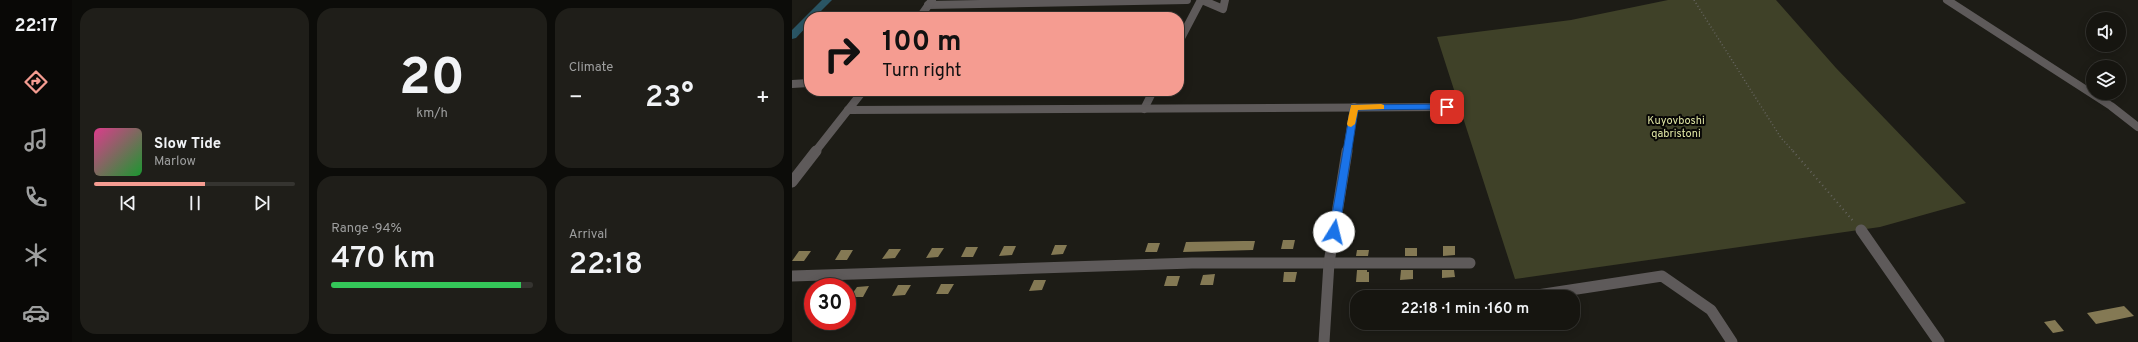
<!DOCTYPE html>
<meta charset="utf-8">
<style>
body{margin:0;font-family:Overpass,sans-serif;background:#1f1e19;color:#f1f3f6;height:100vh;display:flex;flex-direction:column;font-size:15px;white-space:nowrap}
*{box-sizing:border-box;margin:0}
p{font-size:13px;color:#9e9f9f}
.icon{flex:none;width:22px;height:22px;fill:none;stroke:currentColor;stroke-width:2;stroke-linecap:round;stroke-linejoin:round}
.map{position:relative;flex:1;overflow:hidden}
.drawer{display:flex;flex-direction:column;gap:8px;padding:8px;background:#0c0c09;width:720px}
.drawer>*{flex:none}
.top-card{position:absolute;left:12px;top:12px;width:380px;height:84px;border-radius:16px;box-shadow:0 2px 10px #0003,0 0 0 1px #353430;background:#f59c91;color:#111;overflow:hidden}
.controls{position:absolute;left:1294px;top:12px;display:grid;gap:8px}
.controls a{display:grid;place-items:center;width:40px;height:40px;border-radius:50%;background:#161510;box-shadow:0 2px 10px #0003,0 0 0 1px #353430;font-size:20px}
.speed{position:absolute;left:12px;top:278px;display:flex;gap:8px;font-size:20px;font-weight:700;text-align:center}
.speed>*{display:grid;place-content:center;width:52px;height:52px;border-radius:50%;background:#161510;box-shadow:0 2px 10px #0003,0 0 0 1px #353430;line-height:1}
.speed .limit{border:6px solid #d22;background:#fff;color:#111}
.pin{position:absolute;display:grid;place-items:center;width:34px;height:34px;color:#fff;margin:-17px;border-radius:8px;box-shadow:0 2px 6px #0006}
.me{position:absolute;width:44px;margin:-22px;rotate:9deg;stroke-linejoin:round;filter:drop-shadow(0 0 3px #0008)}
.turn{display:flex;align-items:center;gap:14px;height:84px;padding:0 12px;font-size:18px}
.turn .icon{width:52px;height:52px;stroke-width:2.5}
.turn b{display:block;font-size:28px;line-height:34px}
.big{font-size:30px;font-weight:600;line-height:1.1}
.drawer .card{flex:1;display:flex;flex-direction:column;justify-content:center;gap:6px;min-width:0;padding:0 14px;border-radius:16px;background:#1f1e19}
.drawer .dial{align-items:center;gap:0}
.dial b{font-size:52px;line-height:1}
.song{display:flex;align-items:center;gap:12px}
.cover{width:48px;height:48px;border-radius:6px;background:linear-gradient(135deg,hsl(330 70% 55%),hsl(130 70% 35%))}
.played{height:4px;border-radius:2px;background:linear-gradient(90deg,#f59c91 55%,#353430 55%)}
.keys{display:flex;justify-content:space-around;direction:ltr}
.heat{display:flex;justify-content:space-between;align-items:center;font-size:22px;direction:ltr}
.charge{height:6px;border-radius:3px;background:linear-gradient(90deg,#34c759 94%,#353430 0)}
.drawer .tiles{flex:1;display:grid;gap:8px;grid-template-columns:repeat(3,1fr)}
.card:first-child{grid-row:span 2}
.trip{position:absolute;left:558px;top:290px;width:230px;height:40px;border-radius:16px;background:#161510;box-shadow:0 2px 10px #0003,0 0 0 1px #353430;font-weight:600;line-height:40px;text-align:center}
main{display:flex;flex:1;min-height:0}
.tab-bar{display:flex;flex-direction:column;width:72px;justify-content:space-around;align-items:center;background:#090806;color:#9e9f9f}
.tab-bar .icon{width:28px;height:28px}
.tab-bar .on{color:#f59c91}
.tab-bar b{font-size:18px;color:#f1f3f6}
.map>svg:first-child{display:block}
</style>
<main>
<nav class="tab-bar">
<b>22:17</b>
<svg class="icon on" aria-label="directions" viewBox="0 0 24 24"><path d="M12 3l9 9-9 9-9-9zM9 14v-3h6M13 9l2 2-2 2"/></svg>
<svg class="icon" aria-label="music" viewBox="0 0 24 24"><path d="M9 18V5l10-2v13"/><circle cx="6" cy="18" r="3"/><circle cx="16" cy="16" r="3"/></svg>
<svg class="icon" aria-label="phone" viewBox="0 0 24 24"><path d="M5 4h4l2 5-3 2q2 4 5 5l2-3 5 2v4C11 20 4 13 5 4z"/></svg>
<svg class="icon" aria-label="climate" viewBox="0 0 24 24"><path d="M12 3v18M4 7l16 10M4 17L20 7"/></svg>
<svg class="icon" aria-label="car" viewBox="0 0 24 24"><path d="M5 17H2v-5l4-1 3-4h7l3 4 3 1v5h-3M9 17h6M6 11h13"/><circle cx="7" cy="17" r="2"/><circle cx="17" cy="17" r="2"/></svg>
</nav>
<section class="drawer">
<div class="tiles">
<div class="card">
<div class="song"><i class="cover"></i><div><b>Slow Tide</b><p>Marlow</p></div></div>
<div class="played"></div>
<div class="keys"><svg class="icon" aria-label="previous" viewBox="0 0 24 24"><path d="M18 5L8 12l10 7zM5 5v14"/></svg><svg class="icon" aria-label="pause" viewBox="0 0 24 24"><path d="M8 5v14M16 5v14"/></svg><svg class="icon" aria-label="next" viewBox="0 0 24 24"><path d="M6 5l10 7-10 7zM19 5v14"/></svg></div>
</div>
<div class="card dial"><b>20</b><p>km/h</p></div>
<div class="card"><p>Climate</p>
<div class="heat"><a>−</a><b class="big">23°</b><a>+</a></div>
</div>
<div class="card"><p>Range · 94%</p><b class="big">470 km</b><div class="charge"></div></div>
<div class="card"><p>Arrival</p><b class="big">22:18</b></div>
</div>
</section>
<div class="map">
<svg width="1346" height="342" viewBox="0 0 1346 342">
<rect width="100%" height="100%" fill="#1d1c16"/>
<path fill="#3f4128" d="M876 0H984L1044 68 1174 203 1088 227 723 279 645 37 779 20Z"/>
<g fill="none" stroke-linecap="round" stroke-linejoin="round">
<path fill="#2a5564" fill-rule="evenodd" d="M30 0H40L23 17H17V24L4 38 0 39V30Z"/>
</g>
<g fill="#847954">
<path d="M491 240H503L501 249H489Z"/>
<path d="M451 241H463L461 250 391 252 394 242Z"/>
<path d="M356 243H368L365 252H353Z"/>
<path d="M263 245H275L271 254 259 255Z"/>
<path d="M212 246H224L220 255 207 256Z"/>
<path d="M651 246H663V255L651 256Z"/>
<path d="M174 247H186L181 257H169Z"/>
<path d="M140 248H152L146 257 134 258Z"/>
<rect x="613" y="248" width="12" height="8"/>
<path d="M97 249H109L103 258 90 259Z"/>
<path d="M49 250H61L55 260H43Z"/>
<path d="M565 250H577L576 256H564Z"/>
<path d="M7 251H19L12 261H0Z"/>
<path d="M565 270H575V272H577V282H564Z"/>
<path d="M609 270H621V279L608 280Z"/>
<path d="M650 270H662L663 277 650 278Z"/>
<path d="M492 272H505L503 282H491Z"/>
<path d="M423 274 421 285H408L411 275Z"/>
<path d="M375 276H388L385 286H372Z"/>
<path d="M242 280H254L250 290 237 291Z"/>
<path d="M149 284H162L156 294H144Z"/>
<path d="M106 285H119L113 295 100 296Z"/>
<path d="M77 286 71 297H58L65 287Z"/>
<path d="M1332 306 1342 316 1304 324 1295 313Z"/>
<path d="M1263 320 1272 331 1261 333 1252 322Z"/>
</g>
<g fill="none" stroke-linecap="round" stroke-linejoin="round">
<path stroke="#65645e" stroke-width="1.5" stroke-dasharray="1 2.5" stroke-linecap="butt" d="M902 0 989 138 1002 152"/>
<path stroke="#65645e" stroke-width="2" stroke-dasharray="1 3.5" stroke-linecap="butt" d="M1001 151 1062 222"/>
<g stroke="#5e5a5a" stroke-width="8">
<path d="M410 0 431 9 433 0"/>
<path d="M1155 0 1319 106 1346 127"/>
<path d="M136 5 395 0"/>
<path d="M128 17 140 0"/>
<path d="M387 42 409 0"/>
<path d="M0 84 17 83"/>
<path d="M352 109 361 91"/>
<path d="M56 110 655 107"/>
<path d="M23 152 71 91"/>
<path d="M555 152 562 107"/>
</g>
<g stroke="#5e5a5a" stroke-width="11">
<path d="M0 182 24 151"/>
<path d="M1069 230 1147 342"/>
<path d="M0 276 400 263H678"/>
<path d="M739 296 870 276 919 310 940 342"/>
<path d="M532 342 537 263 555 151"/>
</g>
</g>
<path fill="#1a73e8" stroke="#114b97" d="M655 104 659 107 658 109 566 110 547 232 542 236 539 235 537 232 559 105Z"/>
<path fill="#f59e0b" d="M589 104 592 105V109L566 110 563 124 559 127 556 126 555 124 559 105Z"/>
<g text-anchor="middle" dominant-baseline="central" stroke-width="4" stroke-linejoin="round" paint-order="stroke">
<g font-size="11" fill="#dfe5a4" stroke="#070605">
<text x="884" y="121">Kuyovboshi<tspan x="884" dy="13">qabristoni</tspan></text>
</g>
</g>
</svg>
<div class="controls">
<a><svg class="icon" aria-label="sound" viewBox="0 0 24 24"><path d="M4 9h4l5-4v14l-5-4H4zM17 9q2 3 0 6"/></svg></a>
<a><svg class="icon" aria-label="layers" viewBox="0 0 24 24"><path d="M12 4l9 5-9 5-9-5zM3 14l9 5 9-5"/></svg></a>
</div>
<div class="speed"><div class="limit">30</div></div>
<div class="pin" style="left:655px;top:107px;background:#d93025"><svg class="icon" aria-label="arrive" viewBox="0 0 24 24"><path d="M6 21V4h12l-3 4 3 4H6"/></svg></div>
<svg class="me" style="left:542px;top:232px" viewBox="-20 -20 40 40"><circle r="19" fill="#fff"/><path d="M0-13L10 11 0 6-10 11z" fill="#1a73e8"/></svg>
<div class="trip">22:18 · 1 min · 160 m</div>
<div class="top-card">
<div class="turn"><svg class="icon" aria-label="right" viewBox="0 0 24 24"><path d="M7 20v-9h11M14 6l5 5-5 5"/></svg><div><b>100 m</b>Turn right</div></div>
</div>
</div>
</main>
